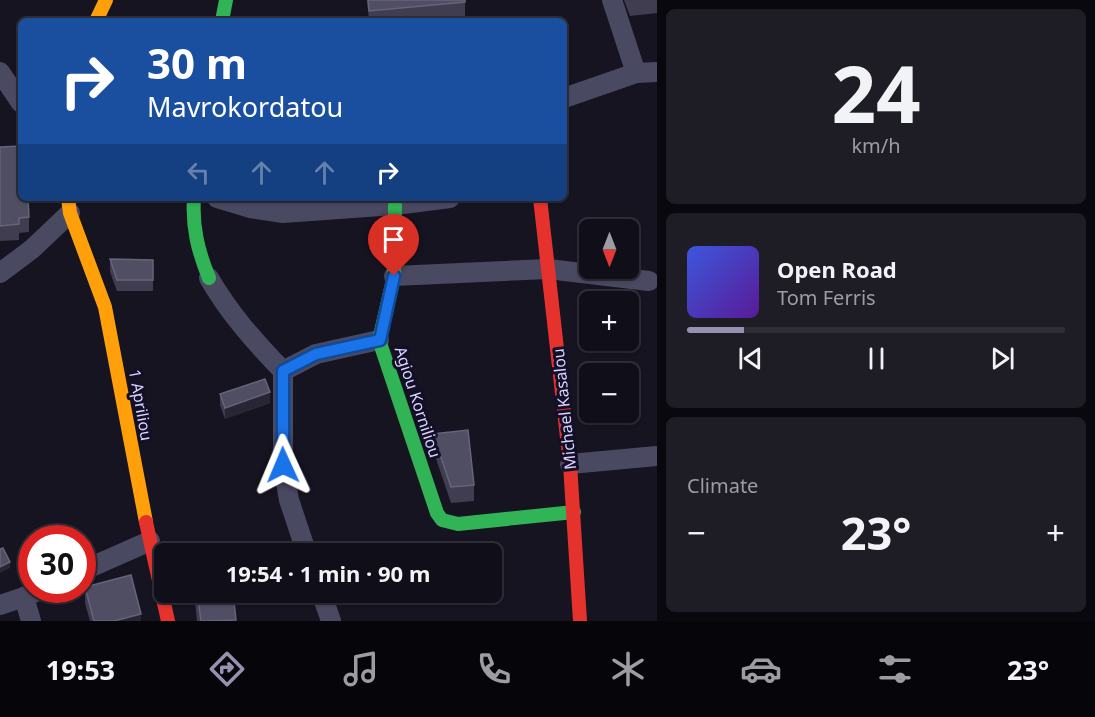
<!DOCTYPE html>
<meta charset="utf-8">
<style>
body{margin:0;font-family:"Noto Sans",sans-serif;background:#1e1d26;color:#f1f3f6;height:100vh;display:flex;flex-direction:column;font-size:22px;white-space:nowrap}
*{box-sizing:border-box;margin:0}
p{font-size:20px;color:#9c9ca2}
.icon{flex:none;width:33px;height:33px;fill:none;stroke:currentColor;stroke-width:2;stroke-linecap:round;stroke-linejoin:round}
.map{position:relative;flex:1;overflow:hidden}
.side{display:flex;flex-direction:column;gap:9px;padding:9px;background:#09080e;width:438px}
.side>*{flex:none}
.banner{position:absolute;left:18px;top:18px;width:549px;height:183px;border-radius:9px;box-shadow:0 2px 4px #0004,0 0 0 2px #302f38;background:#1a4fa0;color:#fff;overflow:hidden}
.needle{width:39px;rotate:180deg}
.fabs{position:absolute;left:579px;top:219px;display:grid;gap:12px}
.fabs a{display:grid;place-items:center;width:60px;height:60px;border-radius:9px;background:#100f19;box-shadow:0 2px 4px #0004,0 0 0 2px #302f38;font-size:30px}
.speed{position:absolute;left:18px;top:525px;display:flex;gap:12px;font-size:30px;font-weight:700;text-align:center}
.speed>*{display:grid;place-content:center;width:78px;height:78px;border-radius:50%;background:#100f19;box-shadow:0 2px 4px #0004,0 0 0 2px #302f38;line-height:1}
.speed .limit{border:9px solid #d22;background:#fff;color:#111}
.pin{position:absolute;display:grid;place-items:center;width:51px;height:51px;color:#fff;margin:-62px -26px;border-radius:50% 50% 50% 0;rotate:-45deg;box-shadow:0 0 6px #0007}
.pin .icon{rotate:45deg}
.me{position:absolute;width:66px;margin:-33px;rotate:359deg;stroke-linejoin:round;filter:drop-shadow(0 0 4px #0008)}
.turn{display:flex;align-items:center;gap:21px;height:126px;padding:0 30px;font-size:27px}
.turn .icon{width:78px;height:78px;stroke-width:2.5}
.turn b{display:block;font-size:42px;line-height:51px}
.lanes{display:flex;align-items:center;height:57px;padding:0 30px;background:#0003;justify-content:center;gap:30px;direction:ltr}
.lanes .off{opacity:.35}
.big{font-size:45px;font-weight:700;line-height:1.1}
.side .tile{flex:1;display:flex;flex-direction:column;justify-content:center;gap:9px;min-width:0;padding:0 21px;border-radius:9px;background:#1e1d26}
.side .dial{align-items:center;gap:0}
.dial b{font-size:78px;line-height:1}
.song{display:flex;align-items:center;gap:18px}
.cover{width:72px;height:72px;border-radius:9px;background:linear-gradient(135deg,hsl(230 70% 55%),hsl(270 70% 35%))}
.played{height:6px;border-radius:3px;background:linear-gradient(90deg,#9591b1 15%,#302f38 15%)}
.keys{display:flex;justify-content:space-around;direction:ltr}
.heat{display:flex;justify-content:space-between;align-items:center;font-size:33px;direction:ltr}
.trip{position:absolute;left:154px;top:543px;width:348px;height:60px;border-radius:9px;background:#100f19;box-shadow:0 2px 4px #0004,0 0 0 2px #302f38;font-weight:700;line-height:60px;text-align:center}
.dock{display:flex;height:96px;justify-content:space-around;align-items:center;background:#06060a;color:#9c9ca2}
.dock .icon{width:42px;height:42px}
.dock .current{color:#9591b1}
.dock b{font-size:27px;color:#f1f3f6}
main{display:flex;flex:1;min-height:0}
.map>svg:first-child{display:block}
</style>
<main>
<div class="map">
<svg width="657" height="621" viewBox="0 0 657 621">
<rect width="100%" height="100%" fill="#161421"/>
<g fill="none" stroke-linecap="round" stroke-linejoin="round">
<g stroke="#4a4962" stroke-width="20">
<path d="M612 0 636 73"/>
<path d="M0 72 21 103"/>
<path d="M564 98 636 73 657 72"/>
<path d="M217 198 250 208 283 213 395 205 450 198"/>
<path d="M0 273 32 249 70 213"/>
<path d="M394 276 548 269 649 281"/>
<path d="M209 278C229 313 255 342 283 371V465L289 500 307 554"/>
<path d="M283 371 316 354 379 340"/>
<path d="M570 464 657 456"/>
<path d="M82 571 150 541"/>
<path d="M321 592 331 621"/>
<path d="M0 605 24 597"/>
<path d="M31 621 24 597 40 590"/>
</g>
<g stroke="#30b455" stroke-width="14">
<path d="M222 21 226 0"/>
<path d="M194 198C192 227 198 251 209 278"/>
<path d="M395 205 394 276 379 340 437 513 442 520 458 524 574 512"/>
</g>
<g stroke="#ff9f0a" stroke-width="14">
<path d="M96 21 106 0"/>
<path d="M68 198 70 213 105 307 146 522"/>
</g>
<g stroke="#e5322d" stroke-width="14">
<path d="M540 198 570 464 580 621"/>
<path d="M146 522 168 621"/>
</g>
</g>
<g fill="#403d50">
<path d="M367 0H465V18L433 21H369Z"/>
<path d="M624 0H657V13L630 16Z"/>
<path d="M0 147 29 217V232L19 233V240L0 241Z"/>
<path d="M110 259 153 260V291H117L110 272Z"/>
<path d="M220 394 270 403 225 419 220 405Z"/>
<path d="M433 434 474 485V501L451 503 433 450Z"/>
<path d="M85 587 141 621H90L85 603Z"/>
<path d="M194 592H233L236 621H197Z"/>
</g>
<g fill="#282635">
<path d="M270 392V403L225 419V408Z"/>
<path d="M10 562V568L0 573V567Z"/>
<path d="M141 614V621H114Z"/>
</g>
<g fill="#504e63" stroke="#66637b" stroke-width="1.5">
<path d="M368 0H465V2L369 11Z"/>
<path d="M21 146V198H28L29 217 19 218V224L0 226V147Z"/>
<path d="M110 259 153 260V280H117Z"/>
<path d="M265 379 270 392 225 408 220 394Z"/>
<path d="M468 430 474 485 451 487 433 434Z"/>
<path d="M3 548 10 562 0 567V549Z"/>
<path d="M131 575 141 614 114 621H94L85 587Z"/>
<path d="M197 592H233L236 620 201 621Z"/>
</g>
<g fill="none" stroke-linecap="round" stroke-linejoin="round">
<defs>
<path id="route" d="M283 465V371L316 354 380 340 394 276"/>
</defs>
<use href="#route" stroke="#114b97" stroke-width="15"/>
<use href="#route" stroke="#1a73e8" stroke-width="10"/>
</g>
<g text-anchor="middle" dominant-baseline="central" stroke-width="6" stroke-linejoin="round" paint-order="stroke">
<g font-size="16" fill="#d9d4ff" stroke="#130f26">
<text transform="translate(418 402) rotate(72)">Agiou Korniliou</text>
<text transform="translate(141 405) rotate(80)">1 Apriliou</text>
<text transform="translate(564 409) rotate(-96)">Michael Kasalou</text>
</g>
</g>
</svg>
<div class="fabs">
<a><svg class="needle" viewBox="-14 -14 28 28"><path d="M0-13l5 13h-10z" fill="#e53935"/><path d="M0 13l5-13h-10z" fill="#9c9ca2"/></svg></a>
<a>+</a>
<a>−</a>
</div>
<div class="speed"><div class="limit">30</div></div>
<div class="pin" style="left:394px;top:276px;background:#d93025"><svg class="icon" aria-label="arrive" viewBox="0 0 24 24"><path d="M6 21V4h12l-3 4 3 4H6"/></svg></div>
<svg class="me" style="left:283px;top:465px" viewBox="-20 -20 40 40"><path d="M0-17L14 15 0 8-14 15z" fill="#1a73e8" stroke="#fff" stroke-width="4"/></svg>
<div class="trip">19:54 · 1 min · 90 m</div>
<div class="banner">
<div class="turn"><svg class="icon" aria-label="right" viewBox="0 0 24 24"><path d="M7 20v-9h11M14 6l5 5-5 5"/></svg><div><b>30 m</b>Mavrokordatou</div></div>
<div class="lanes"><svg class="icon off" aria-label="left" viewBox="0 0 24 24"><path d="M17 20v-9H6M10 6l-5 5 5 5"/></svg><svg class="icon off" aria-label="ahead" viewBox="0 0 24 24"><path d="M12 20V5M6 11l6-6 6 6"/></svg><svg class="icon off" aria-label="ahead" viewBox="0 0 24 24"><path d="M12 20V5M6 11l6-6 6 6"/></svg><svg class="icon" aria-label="right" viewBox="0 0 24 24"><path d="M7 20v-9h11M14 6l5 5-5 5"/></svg></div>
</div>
</div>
<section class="side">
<div class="tile dial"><b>24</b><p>km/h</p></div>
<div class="tile">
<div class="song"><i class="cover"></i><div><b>Open Road</b><p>Tom Ferris</p></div></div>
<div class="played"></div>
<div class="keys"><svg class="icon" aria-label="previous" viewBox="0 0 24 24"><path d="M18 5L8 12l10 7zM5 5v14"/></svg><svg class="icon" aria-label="pause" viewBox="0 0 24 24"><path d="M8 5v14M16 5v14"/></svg><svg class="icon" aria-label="next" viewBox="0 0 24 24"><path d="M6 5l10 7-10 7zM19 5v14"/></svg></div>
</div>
<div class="tile"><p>Climate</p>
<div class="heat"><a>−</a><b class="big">23°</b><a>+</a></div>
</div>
</section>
</main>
<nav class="dock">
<b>19:53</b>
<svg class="icon current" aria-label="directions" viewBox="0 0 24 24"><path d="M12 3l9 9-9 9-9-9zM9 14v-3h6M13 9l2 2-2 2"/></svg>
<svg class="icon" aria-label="music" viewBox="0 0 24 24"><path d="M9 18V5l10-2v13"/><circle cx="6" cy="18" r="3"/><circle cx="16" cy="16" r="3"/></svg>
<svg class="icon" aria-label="phone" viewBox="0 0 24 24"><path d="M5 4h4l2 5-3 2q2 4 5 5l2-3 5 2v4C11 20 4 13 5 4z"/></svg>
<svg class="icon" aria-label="climate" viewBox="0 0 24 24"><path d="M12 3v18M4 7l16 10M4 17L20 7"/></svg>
<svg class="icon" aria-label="car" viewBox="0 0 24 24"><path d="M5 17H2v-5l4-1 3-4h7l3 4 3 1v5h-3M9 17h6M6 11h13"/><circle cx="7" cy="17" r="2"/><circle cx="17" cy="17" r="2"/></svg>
<svg class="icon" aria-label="filters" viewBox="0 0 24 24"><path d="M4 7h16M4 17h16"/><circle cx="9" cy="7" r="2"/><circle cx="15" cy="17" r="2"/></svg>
<b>23°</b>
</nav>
